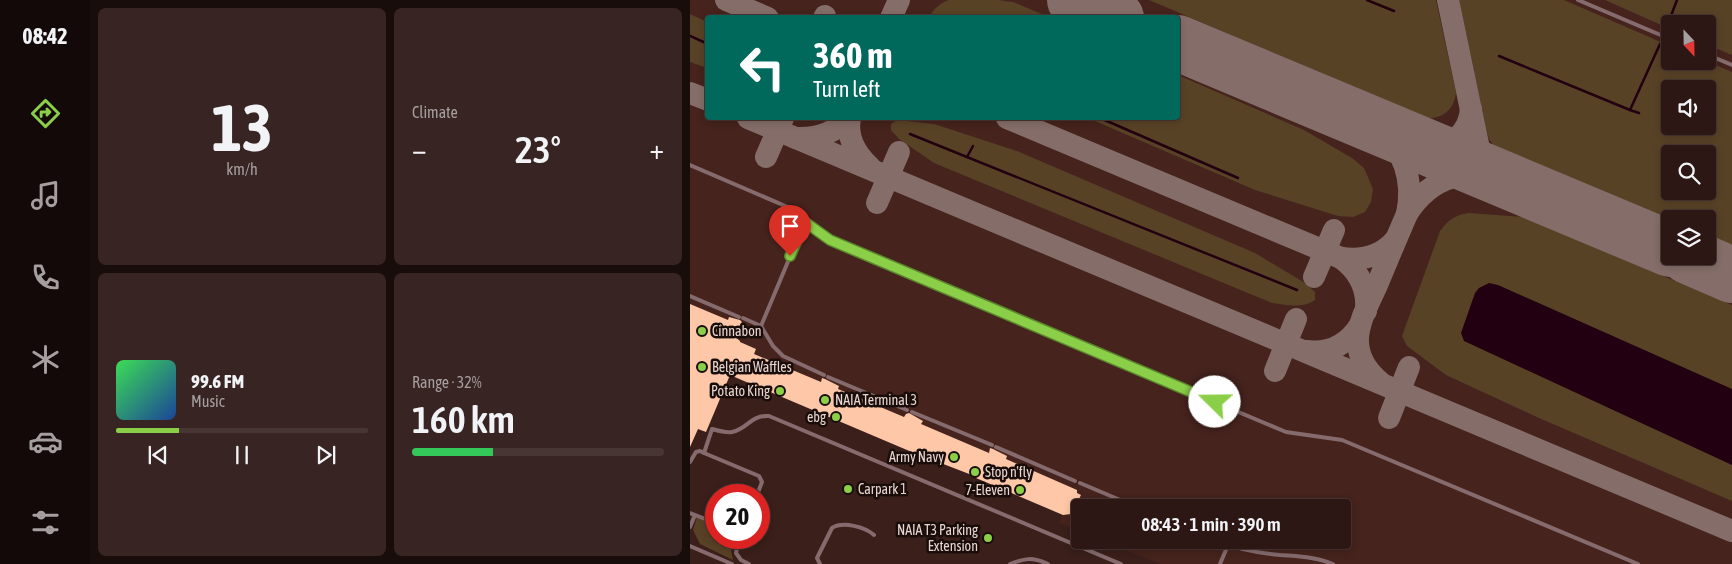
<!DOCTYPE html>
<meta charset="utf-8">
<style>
body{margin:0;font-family:"Asap Condensed",sans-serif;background:#382422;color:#f1f3f6;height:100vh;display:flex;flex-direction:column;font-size:19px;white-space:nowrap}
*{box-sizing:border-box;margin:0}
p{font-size:16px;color:#a69fa0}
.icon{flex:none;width:28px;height:28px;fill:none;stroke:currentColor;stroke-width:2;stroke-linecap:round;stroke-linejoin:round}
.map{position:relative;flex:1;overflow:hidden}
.details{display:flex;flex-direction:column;gap:8px;padding:8px;background:#180d0b;width:600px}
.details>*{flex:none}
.banner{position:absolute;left:15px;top:15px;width:475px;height:105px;border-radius:5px;box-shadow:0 2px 8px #0003,0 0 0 1px #483634;background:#00695c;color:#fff;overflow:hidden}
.needle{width:32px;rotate:158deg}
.controls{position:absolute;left:971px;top:15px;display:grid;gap:10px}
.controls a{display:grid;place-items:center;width:55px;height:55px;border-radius:5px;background:#2c1714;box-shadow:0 2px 8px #0003,0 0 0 1px #483634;font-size:25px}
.speed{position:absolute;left:15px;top:484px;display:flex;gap:10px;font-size:25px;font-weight:700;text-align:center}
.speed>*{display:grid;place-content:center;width:65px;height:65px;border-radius:50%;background:#2c1714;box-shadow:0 2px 8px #0003,0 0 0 1px #483634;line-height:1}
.speed .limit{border:8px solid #d22;background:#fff;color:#111}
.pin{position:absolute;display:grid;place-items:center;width:42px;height:42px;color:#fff;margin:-51px -21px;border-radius:50% 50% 50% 0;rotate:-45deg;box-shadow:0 0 5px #0007}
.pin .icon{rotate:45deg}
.me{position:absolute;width:55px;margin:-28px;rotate:292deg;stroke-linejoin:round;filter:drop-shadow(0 0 4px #0008)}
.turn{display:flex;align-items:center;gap:18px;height:105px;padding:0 25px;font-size:22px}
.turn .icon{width:65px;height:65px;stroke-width:2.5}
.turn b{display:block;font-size:35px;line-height:42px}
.big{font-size:38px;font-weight:600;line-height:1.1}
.details .tile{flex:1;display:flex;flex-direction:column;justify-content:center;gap:8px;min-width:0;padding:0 18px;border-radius:8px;background:#382422}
.details .dial{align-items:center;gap:0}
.dial b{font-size:65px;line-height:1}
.song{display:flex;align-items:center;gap:15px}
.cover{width:60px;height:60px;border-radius:8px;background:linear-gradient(135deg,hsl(130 70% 55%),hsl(220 70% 35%))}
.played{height:5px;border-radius:2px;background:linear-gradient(90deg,#8bce47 25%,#483634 25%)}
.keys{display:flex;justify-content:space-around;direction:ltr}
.heat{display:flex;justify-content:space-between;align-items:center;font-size:28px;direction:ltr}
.charge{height:8px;border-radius:4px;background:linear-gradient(90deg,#34c759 32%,#483634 0)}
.details .tiles{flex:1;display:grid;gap:8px;grid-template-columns:repeat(2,1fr)}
.trip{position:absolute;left:381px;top:499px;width:280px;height:50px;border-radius:5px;background:#2c1714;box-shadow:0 2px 8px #0003,0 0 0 1px #483634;font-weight:600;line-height:50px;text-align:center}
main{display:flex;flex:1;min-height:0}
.tab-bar{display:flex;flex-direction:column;width:90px;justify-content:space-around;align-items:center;background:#120908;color:#a69fa0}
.tab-bar .icon{width:35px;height:35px}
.tab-bar .selected{color:#8bce47}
.tab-bar b{font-size:22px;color:#f1f3f6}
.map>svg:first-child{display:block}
</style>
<main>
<nav class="tab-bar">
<b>08:42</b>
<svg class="icon selected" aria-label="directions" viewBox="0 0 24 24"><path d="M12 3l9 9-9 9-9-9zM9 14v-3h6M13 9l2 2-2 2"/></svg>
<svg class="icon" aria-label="music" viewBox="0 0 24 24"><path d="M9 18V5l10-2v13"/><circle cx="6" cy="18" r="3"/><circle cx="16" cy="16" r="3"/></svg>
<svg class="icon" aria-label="phone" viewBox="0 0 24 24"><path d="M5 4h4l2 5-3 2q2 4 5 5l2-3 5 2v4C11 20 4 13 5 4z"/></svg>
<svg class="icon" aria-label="climate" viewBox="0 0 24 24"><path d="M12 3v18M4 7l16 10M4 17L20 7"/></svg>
<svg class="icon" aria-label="car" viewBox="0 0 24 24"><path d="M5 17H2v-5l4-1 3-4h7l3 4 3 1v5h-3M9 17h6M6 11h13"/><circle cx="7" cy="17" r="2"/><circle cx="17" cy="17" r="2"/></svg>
<svg class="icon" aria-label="filters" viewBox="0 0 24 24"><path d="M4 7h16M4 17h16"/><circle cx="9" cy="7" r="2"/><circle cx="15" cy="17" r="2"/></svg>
</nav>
<section class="details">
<div class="tiles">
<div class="tile dial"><b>13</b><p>km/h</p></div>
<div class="tile"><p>Climate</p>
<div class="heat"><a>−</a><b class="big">23°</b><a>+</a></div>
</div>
<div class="tile">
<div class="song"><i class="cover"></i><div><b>99.6 FM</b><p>Music</p></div></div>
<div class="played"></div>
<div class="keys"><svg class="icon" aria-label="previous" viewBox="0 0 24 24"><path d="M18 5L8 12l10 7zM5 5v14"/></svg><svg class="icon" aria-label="pause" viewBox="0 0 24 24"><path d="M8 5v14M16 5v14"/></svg><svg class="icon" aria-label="next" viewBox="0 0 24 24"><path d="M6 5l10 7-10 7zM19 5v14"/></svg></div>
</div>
<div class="tile"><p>Range · 32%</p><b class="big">160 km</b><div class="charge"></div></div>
</div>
</section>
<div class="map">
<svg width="1042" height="564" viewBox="0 0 1042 564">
<rect width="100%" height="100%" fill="#3a1f1a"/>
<path fill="#46231d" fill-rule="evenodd" d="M0 0H1042V564H470L412 540H652V508H390V531L370 523 372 514 286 478 287 477 217 450 40 376 17 432 8 429 0 448ZM18 18H488V118H18ZM980 24H1018V61H980ZM980 89H1018V126H980ZM980 154H1018V191H980ZM980 219H1018V256H980Z"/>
<g fill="#584226" fill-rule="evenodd">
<path d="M259 0H308L323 2 359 17H240C242 9 251 3 259 0Z"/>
<path d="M459 0H746L766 93C764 109 753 119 737 118Z"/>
<path d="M769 0H874L980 46V61H1016L1042 72V246L1018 236V219H980V220L804 146 799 139 796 128ZM980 89H1018V126H980ZM980 154H1018V191H980Z"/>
<path d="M915 0H1042V55L1018 45V24H980V29Z"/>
<path d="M0 14 17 22V68L0 62Z"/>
<path d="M488 75 614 130 662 158 674 168 683 189 681 202 675 212 663 217 648 216 565 190 398 118H488Z"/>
<path d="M207 120 244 124 327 151 565 253 615 283 625 292V300C611 309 598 305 582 303L244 163 209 139 201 130V124Z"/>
<path d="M779 213 833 217 1042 305V501L849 418 756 375 717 346 712 336 750 231C758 220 765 215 779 213Z"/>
<path d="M7 517 26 525V538H44L41 550 43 560 10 544 3 530Z"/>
</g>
<path fill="#201" d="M799 283 808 285 1042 389V465L774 341 771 333 785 293 789 288Z"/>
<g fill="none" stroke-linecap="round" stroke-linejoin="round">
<g stroke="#201" stroke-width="2.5">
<path d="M677 0 704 11"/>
<path d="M977 26 987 0"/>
<path d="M0 36 18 44"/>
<path d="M809 56 940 110"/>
<path d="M949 113 940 110 970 44"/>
<path d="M410 118 548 178"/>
<path d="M220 134 607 290"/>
<path d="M277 157 283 146"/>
</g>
<g stroke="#856e69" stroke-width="22">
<path d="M36 0 78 18"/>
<path d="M758 0 791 158 797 168 805 176"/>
<path d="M134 18 135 16"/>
<path d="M201 18 209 0"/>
<path d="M0 93 18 100"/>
<path d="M58 118 1042 531"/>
<path d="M160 118C156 138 166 154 180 167"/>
<path d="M317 118 651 258C669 271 678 289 676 311"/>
<path d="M687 127C714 149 724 180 717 214"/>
<path d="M106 138C126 139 144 134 157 118"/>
<path d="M737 147C761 149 779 133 781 109"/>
<path d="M76 157 93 118"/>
<path d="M187 203 209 152"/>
<path d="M651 258C672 261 692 256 706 239"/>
<path d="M624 277 644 230"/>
<path d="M616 351C640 354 658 344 670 325"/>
<path d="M585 371 606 319"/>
<path d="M690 382C678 372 669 359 668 343 667 323 679 303 687 285 697 261 707 237 717 214 741 176 779 165 820 183"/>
<path d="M699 418 719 367"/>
</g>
<g stroke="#856e69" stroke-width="56">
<path d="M385 0 426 18"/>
<path d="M488 43 980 249"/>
<path d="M998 256 1042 275"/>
</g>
</g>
<path fill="#fec8a8" d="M0 304 38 320 39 317 50 320 52 322 50 325 62 329 44 336 50 341V342L66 349 64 354 131 382 132 378 135 379 149 386 148 389 214 417 216 414 219 413 233 421 231 424 299 453 300 448 303 449 317 456 316 459 387 490V493L391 495 389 499 392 500 388 510 383 507 381 514 373 515 286 478 287 477 217 450 40 375 16 432 8 429 0 447Z"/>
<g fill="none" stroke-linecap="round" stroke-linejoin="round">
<g stroke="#856b6d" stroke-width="4">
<path d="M888 0 980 39"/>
<path d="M1018 55 1042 65"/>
<path d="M0 165 100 208 115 221 140 240 596 432 652 440 948 564"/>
<path d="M0 296 49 317"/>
<path d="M53 318 71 326 83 346 93 356 134 375"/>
<path d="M71 326 115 221"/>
<path d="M138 377 217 410"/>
<path d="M222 412 302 445"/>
<path d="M306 447 385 481"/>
<path d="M0 462 6 452 10 451 14 453"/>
<path d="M390 483 449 508"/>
<path d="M67 495 72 482 69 476 14 453 22 429C29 431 36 433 42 432 58 429 60 415 79 416L431 564"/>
<path d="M0 513 26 523"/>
<path d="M0 527 5 515"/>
<path d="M49 538 46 553 51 560 59 564"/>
<path d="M525 540C546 549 567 553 590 555 608 556 626 557 643 564"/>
<path d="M0 546 42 564"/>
<path d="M130 564 127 558 142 528C153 521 175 527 184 535"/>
<path d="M320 564C336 558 342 557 358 564"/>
<path d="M530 564 538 545"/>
</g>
</g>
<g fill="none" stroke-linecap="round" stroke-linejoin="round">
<defs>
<path id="route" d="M100 256 115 222 140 240 525 402"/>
</defs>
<use href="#route" stroke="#5a862e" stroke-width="12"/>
<use href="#route" stroke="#8bce47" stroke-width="9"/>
</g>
<g fill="#8bce47" stroke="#190d0a" stroke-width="2">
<circle cx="12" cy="331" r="5"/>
<circle cx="12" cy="367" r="5"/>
<circle cx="90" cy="391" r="5"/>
<circle cx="135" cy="400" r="5"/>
<circle cx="146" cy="417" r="5"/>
<circle cx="264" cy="457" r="5"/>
<circle cx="285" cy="472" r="5"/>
<circle cx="158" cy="489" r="5"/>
<circle cx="330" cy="490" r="5"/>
<circle cx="298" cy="538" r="5"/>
</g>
<g text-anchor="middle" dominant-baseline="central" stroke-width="5" stroke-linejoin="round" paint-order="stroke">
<g font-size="14" fill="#e8d5d1" stroke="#190d0a" text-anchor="start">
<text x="22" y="331">Cinnabon</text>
<text x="22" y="367">Belgian Waffles</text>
<text x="80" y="391" text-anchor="end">Potato King</text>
<text x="145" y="400">NAIA Terminal 3</text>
<text x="136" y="417" text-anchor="end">ebg</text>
<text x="254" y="457" text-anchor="end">Army Navy</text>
<text x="295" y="472">Stop n'fly</text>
<text x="168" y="489">Carpark 1</text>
<text x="320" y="490" text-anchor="end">7-Eleven</text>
<text x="288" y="530" text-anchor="end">NAIA T3 Parking<tspan x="288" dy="16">Extension</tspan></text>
</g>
</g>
</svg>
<div class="controls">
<a><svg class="needle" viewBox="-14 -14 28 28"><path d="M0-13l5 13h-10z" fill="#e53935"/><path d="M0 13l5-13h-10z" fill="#a69fa0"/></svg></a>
<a><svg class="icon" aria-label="sound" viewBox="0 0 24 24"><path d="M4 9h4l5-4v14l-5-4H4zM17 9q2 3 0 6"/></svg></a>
<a><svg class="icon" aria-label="search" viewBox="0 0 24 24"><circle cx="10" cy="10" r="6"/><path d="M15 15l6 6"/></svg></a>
<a><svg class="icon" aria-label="layers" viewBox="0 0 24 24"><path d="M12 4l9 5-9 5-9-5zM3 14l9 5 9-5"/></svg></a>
</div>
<div class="speed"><div class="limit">20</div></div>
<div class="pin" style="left:100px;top:256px;background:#d93025"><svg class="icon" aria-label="arrive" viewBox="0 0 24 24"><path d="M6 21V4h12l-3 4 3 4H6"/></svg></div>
<svg class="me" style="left:525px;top:402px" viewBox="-20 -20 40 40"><circle r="19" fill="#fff"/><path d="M0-13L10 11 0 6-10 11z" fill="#8bce47"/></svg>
<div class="trip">08:43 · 1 min · 390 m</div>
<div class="banner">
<div class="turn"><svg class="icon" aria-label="left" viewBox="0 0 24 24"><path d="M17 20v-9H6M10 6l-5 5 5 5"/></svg><div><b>360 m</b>Turn left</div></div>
</div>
</div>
</main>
